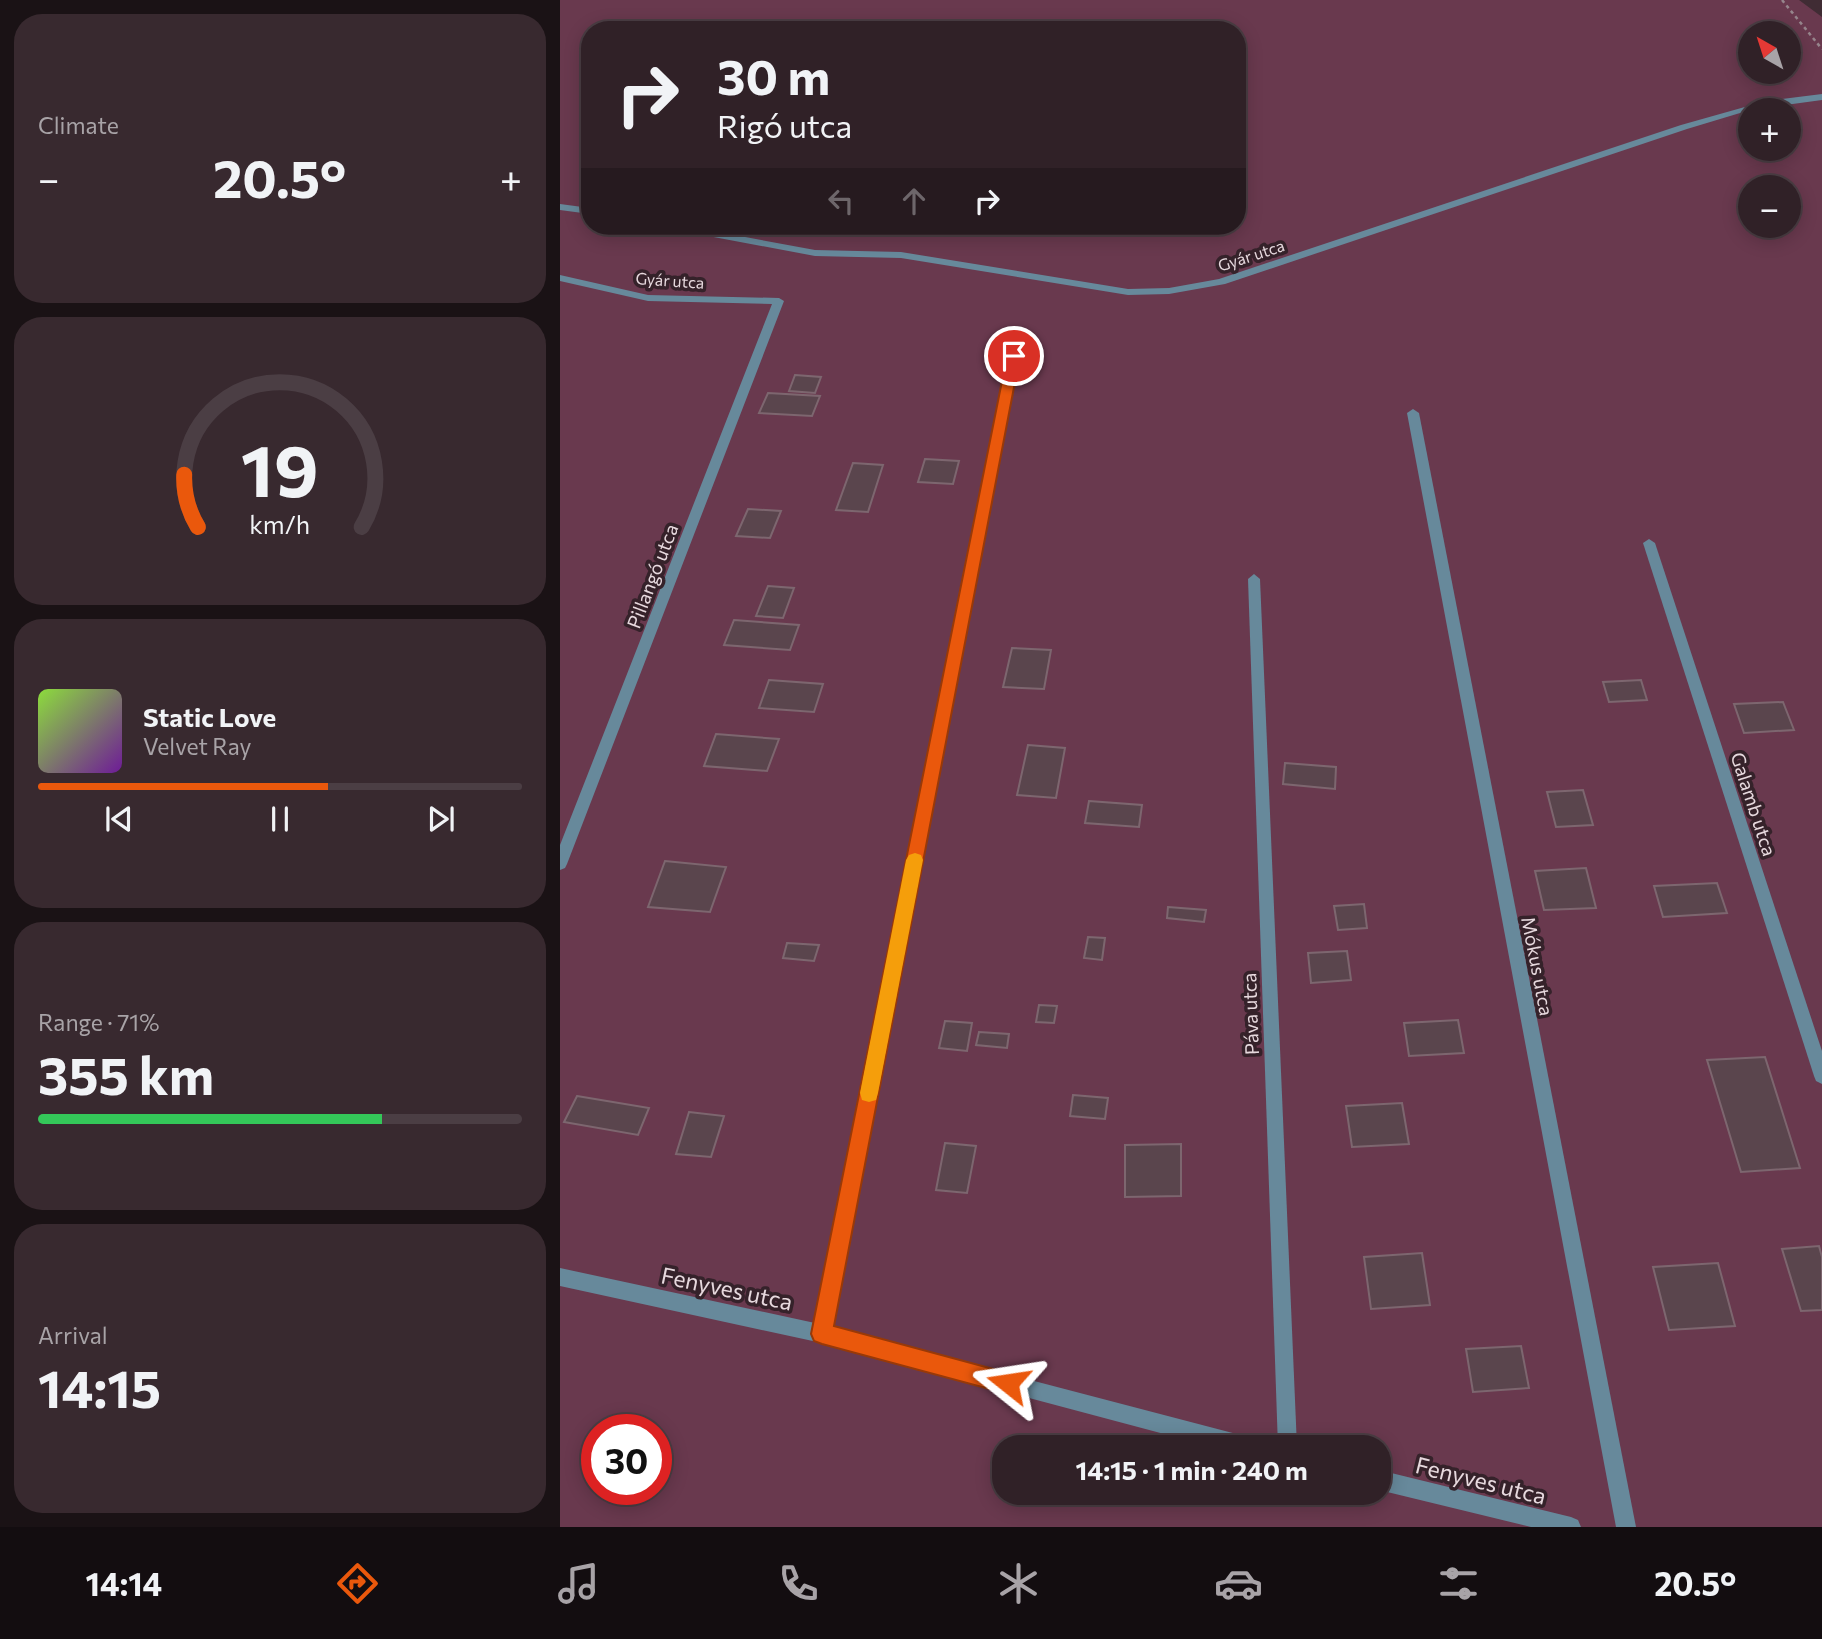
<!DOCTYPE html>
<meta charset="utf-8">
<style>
body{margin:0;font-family:Commissioner,sans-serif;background:#38292f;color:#f1f3f6;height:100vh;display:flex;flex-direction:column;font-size:26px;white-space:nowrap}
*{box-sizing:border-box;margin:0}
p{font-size:23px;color:#a8a3a7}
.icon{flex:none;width:38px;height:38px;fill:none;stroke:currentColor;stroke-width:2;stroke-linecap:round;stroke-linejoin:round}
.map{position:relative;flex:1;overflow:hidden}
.drawer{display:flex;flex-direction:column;gap:14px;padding:14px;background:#1a1215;width:560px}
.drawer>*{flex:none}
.guide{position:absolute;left:21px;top:21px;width:665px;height:214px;border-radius:28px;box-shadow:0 4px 18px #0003,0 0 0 2px #4b3e44;background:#302127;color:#f1f3f6;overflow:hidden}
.needle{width:46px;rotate:321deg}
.tools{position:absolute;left:1178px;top:21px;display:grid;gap:14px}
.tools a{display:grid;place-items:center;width:63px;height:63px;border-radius:50%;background:#302127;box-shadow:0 4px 18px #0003,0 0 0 2px #4b3e44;font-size:35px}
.speed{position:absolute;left:21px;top:1414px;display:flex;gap:14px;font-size:35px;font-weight:700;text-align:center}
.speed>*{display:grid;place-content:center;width:91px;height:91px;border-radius:50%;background:#302127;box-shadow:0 4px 18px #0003,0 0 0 2px #4b3e44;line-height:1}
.speed .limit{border:10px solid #d22;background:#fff;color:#111}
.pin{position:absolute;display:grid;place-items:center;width:60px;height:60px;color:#fff;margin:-30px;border:4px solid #fff;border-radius:50%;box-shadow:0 2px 7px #0007}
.me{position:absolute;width:77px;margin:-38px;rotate:285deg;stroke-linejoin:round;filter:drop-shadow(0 0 5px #0008)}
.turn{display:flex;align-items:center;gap:24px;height:147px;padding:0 21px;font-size:32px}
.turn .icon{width:91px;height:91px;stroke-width:2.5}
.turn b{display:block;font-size:49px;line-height:60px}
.lanes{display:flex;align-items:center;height:66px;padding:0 21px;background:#0003;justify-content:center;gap:35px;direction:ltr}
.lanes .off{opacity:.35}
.big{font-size:52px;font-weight:700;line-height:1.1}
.drawer .tile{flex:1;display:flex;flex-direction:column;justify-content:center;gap:10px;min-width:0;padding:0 24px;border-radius:28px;background:#38292f}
.drawer .dial{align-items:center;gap:0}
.dial svg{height:182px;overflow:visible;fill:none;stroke:#4b3e44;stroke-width:7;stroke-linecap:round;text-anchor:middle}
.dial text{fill:#f1f3f6;stroke:none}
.song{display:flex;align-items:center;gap:21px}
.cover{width:84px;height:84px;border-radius:10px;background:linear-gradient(135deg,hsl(90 70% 55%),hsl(280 70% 35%))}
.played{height:7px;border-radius:4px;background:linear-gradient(90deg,#ea580c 60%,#4b3e44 60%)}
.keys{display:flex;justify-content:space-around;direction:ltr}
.heat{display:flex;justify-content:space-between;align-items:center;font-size:38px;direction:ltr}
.charge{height:10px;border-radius:5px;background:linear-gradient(90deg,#34c759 71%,#4b3e44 0)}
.trip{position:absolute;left:432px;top:1435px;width:399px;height:70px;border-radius:28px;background:#302127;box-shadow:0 4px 18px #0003,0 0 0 2px #4b3e44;font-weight:700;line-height:70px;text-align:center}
.dock{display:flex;height:112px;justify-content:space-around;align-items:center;background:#130d10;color:#a8a3a7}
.dock .icon{width:49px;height:49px}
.dock .active{color:#ea580c}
.dock b{font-size:32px;color:#f1f3f6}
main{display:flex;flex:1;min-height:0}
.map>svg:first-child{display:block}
</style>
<main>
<section class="drawer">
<div class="tile"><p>Climate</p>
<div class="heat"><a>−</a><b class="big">20.5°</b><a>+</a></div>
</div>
<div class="tile dial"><svg viewBox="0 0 100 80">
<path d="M14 69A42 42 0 1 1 86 69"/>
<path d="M14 69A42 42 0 0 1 8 46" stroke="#ea580c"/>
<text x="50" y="56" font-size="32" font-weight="700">19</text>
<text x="50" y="72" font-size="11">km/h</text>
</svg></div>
<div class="tile">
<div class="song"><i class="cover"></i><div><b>Static Love</b><p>Velvet Ray</p></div></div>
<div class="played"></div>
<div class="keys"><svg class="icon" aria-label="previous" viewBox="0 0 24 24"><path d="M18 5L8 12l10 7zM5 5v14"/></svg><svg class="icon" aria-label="pause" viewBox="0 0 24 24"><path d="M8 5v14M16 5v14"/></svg><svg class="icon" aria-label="next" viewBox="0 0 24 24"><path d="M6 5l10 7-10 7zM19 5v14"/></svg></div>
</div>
<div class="tile"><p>Range · 71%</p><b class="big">355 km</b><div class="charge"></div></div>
<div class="tile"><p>Arrival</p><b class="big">14:15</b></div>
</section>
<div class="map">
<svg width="1262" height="1527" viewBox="0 0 1262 1527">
<rect width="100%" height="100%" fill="#402c34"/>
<path fill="#69394e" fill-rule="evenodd" d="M0 0H1239L1262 17V1527H0ZM30 30H677V226H30ZM1190 33H1228V72H1190ZM1190 110H1228V149H1190ZM1190 187H1228V226H1190ZM37 1430H96V1489H37ZM444 1447H819V1493H444Z"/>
<g fill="#5a454d" stroke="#7d666f" stroke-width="2">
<path d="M235 375 261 377 255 393 229 391Z"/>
<path d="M208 393 260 396 252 416 199 413Z"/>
<path d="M365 459 399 461 393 484 358 482Z"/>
<path d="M293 463 323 465 308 512 276 510Z"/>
<path d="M188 509 221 511 210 538 176 536Z"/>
<path d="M208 586 234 588 223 618 196 616Z"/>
<path d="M174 620 239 625 230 650 164 645Z"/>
<path d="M452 648 491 650 484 689 443 687Z"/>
<path d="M209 680 263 684 254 712 199 708Z"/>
<path d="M1081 680 1087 700 1049 702 1043 682Z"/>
<path d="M1223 702 1234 730 1184 733 1174 704Z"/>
<path d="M156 734 219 739 207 771 144 766Z"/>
<path d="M468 745 505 748 496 798 457 795Z"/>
<path d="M725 763 776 767 775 789 723 784Z"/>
<path d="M1023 790 1033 825 996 827 987 792Z"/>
<path d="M529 801 582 805 579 827 525 823Z"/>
<path d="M105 861 166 867 150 912 88 907Z"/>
<path d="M1026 868 1036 908 984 910 975 871Z"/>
<path d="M1157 883 1167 913 1103 917 1094 886Z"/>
<path d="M804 904 807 928 778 930 774 906Z"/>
<path d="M608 907 646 910 644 922 607 918Z"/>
<path d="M528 937 545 938 542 960 524 958Z"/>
<path d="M227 943 259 945 254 961 223 958Z"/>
<path d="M787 951 791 980 751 983 748 953Z"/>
<path d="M479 1005 497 1006 494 1023 476 1022Z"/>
<path d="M898 1020 904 1053 849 1056 844 1023Z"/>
<path d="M385 1021 412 1023 407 1051 379 1048Z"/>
<path d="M419 1032 449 1034 447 1048 416 1045Z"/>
<path d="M1205 1057 1240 1168 1181 1172 1147 1060Z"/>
<path d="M513 1095 548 1098 545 1119 510 1116Z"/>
<path d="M17 1096 89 1108 78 1135 4 1122Z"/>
<path d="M842 1103 849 1144 792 1147 786 1106Z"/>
<path d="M129 1112 164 1116 151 1157 116 1154Z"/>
<path d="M385 1143 416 1146 407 1193 376 1190Z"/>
<path d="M621 1144V1196L565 1197V1145Z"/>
<path d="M1259 1246 1262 1257V1310L1241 1311 1222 1249Z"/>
<path d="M862 1253 870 1305 811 1309 804 1257Z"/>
<path d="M1158 1263 1175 1326 1109 1330 1093 1267Z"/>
<path d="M961 1346 969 1388 913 1392 906 1349Z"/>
</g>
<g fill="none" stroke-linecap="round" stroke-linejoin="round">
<path stroke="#96858c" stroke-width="2.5" stroke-dasharray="3.5 3.5" stroke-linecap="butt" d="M1222 0 1262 49"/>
<g fill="#67899b" fill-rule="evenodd">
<path d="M1262 94V100L1190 110 1127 129 665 284 609 294 568 295 341 258 255 256 111 229 106 226H126L255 250 341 252 568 289 609 288 659 279 1121 125 1206 101Z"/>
<path d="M0 204 30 208V214L0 210Z"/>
<path d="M0 275 88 295 219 298 224 301 7 864 5 868 0 870V845L212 304 88 301 0 281Z"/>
<path d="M454 352 460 356 272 1328 688 1437 695 1440 697 1447H653L262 1343 0 1286V1268L255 1323 448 356Z"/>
<path d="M853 409 859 413 1076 1527H1056L847 413Z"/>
<path d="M1089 539 1095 543 1262 1051V1084L1256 1081 1254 1076 1083 543Z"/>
<path d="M694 574 700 579 737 1447H718L688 579Z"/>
<path d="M819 1470 1011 1517 1018 1520 1021 1527H971L819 1490Z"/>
</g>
</g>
<path fill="#ea580c" stroke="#983908" stroke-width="2" d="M454 352 460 356 274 1326 448 1373 456 1376 459 1383 456 1391 448 1394 262 1344 254 1341 251 1334 447 356Z"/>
<path fill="#f59e0b" d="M355 853 361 855 363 860 318 1093 316 1100 309 1102 302 1100 300 1093 346 860 349 855Z"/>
<g text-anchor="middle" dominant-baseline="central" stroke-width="7" stroke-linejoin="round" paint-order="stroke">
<g font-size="16" fill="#e7d9de" stroke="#35222a">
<text transform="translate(691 255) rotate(-18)">Gyár utca</text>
<text transform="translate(110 280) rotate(4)">Gyár utca</text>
</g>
<g font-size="19" fill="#e7d9de" stroke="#35222a">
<text transform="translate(92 576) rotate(-69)">Pillangó utca</text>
<text transform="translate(1194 804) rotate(72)">Galamb utca</text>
<text transform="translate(978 966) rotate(79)">Mókus utca</text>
<text transform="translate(690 1014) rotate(-92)">Páva utca</text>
</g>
<g font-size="23" fill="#e7d9de" stroke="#35222a">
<text transform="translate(167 1288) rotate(12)">Fenyves utca</text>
<text transform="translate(921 1480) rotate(14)">Fenyves utca</text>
</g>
</g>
</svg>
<div class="tools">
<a><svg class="needle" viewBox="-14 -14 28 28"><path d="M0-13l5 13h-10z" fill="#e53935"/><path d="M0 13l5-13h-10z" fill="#a8a3a7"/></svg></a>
<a>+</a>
<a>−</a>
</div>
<div class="speed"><div class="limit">30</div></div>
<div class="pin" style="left:454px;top:356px;background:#d93025"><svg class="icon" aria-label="arrive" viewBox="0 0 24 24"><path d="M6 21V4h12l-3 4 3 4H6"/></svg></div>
<svg class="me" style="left:448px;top:1383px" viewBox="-20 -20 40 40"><path d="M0-17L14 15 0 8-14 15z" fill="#ea580c" stroke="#fff" stroke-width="4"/></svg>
<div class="trip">14:15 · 1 min · 240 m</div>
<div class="guide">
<div class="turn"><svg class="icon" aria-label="right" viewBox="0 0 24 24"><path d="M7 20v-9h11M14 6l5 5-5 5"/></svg><div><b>30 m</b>Rigó utca</div></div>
<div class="lanes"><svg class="icon off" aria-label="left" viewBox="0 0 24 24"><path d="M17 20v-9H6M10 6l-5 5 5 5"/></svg><svg class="icon off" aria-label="ahead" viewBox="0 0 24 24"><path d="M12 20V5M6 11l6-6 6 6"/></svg><svg class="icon" aria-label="right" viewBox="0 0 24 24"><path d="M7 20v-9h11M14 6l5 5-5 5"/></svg></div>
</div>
</div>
</main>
<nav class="dock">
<b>14:14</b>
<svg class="icon active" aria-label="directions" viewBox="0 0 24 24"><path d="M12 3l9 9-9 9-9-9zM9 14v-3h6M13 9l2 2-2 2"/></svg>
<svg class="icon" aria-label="music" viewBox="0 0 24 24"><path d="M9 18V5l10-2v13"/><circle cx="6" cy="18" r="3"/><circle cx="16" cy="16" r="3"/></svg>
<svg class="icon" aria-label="phone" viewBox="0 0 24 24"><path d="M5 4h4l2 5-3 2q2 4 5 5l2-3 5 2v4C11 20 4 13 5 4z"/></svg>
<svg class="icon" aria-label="climate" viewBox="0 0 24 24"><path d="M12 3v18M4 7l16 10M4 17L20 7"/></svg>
<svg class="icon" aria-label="car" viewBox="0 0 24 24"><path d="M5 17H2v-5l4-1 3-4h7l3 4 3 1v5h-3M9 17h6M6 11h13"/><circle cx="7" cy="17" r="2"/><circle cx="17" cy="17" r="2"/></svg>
<svg class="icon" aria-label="filters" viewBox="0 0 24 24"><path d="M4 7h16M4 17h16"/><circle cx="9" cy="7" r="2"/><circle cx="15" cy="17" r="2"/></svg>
<b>20.5°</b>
</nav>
